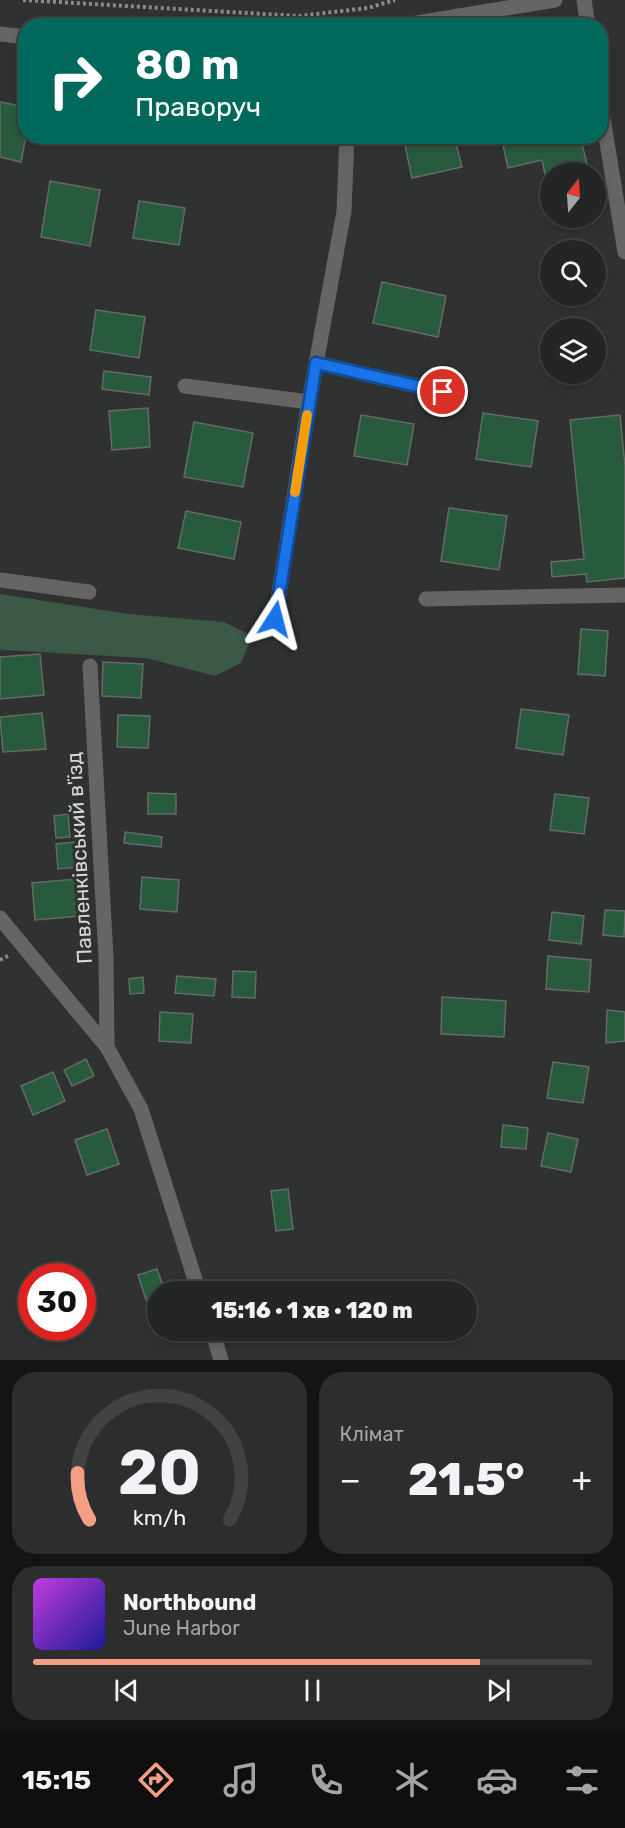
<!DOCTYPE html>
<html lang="uk">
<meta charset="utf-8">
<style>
body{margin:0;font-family:Rubik,sans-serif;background:#2b2e2c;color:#f1f3f6;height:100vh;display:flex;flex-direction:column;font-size:22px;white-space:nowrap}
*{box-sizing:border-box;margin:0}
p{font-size:20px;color:#a3a5a6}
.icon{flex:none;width:33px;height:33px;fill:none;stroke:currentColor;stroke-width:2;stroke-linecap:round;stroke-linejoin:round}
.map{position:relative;height:1360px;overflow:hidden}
.side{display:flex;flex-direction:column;gap:12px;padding:12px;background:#131514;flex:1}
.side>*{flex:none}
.guide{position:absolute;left:18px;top:18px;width:590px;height:126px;border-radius:24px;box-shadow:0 3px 9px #0003,0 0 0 2px #404341;background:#00695c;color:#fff;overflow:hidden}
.needle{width:39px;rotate:17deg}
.buttons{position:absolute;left:540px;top:162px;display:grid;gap:12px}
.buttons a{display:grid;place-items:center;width:66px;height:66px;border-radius:50%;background:#232624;box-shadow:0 3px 9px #0003,0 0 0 2px #404341;font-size:30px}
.speed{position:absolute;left:18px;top:1263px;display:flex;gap:12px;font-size:30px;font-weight:700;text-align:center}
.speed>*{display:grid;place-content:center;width:78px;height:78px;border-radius:50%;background:#232624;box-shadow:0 3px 9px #0003,0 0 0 2px #404341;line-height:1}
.speed .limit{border:9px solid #d22;background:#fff;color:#111}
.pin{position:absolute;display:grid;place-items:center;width:51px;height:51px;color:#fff;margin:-26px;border:3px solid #fff;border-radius:50%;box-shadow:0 2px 6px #0007}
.me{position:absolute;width:66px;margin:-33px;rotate:9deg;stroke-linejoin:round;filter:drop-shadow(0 0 4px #0008)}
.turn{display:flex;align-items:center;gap:21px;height:126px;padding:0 18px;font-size:27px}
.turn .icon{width:78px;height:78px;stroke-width:2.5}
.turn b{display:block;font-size:42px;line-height:51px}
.big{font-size:45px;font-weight:800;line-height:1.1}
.side .card{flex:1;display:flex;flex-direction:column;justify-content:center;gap:9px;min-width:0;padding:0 21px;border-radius:24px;background:#2b2e2c}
.side .dial{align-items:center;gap:0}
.dial svg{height:156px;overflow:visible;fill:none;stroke:#404341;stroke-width:7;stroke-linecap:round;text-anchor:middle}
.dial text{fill:#f1f3f6;stroke:none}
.song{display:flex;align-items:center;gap:18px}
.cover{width:72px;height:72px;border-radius:9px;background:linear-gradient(135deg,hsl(290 70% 55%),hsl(240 70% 35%))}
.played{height:6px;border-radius:3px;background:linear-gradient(90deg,#f49e86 80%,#404341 80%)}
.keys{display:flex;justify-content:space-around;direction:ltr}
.heat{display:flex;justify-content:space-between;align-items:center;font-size:33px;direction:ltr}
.side .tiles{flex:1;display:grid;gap:12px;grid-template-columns:1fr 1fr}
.card:last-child{grid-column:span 2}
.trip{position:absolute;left:147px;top:1281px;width:330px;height:60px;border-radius:30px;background:#232624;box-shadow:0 3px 9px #0003,0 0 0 2px #404341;font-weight:800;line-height:60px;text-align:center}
.tabs{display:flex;height:96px;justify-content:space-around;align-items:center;background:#0e0f0e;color:#a3a5a6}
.tabs .icon{width:42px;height:42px}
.tabs .current{color:#f49e86}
.tabs b{font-size:27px;color:#f1f3f6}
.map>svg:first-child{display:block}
</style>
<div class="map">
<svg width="625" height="1360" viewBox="0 0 625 1360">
<rect width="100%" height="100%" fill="#2f3230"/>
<path fill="#3c5947" d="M0 594 128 614 224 622 252 636 241 663 215 676 146 658 4 650 0 649Z"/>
<g fill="#285a3e" stroke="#666b68" stroke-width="1.5">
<path d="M0 102 26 107V136L21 162 0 157Z"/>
<path d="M403 136H454L462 167 412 178Z"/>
<path d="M501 136H580L589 172H550V198L542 160 508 168Z"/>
<path d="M50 181 100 190 90 246 41 237Z"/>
<path d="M139 201 185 208 179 245 133 238Z"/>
<path d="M382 282 446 296 438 337 373 323Z"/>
<path d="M96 310 145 317 139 358 90 350Z"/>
<path d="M104 371 151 377 149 395 102 389Z"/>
<path d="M148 408 150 447 112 450 109 411Z"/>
<path d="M483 413 538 421 531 467 476 459Z"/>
<path d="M361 415 414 424 407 465 354 456Z"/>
<path d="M620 415 625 466V578L587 582 586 574 552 577 551 562 584 559 570 420Z"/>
<path d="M194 422 253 433 243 487 184 477Z"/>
<path d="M449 508 507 516 499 570 441 561Z"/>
<path d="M186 511 241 522 234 559 178 548Z"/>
<path d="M581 629 608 631 605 676 578 674Z"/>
<path d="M40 654 44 695 0 699V657Z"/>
<path d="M103 662 143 664 141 698 102 696Z"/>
<path d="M521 709 569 715 563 755 516 748Z"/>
<path d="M42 713 46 749 3 752 0 717Z"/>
<path d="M118 715 150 716 148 748 117 747Z"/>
<path d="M148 793 176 794V814H148Z"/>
<path d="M555 794 589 798 584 834 550 830Z"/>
<path d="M68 814 70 837 56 838 54 816Z"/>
<path d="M125 832 162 837 161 847 124 843Z"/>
<path d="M74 842 76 867 58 869 56 844Z"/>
<path d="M142 877 179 880 177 912 140 909Z"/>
<path d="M77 879 80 916 35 920 32 883Z"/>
<path d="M605 910 625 911 624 937 603 935Z"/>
<path d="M552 912 584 916 581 944 549 940Z"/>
<path d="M548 956 591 960 589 992 546 989Z"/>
<path d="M233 971 256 972 255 998 232 997Z"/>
<path d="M177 976 216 979 214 996 175 993Z"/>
<path d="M143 977 144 993 130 994 129 979Z"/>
<path d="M442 997 506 1001 504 1037 441 1034Z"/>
<path d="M607 1010 625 1012V1041L606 1043Z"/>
<path d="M160 1012 193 1014 191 1043 159 1041Z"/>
<path d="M86 1059 94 1076 72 1086 64 1070Z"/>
<path d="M553 1062 589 1067 583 1103 547 1098Z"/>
<path d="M53 1072 65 1101 33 1115 21 1086Z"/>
<path d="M503 1125 528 1128 526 1149 501 1147Z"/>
<path d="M107 1129 119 1164 87 1175 75 1140Z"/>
<path d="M548 1133 578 1139 571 1172 541 1166Z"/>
<path d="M288 1189 293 1229 276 1231 271 1191Z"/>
<path d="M157 1269 165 1292H158V1296L146 1300 138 1275Z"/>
</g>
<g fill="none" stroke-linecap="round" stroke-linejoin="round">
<g stroke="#888b89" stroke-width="4" stroke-dasharray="3 3" stroke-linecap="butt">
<path d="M23 0 299 16 368 8 395 0"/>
<path d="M0 960 8 956"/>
</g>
<g stroke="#676564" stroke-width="15">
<path d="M584 0 588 26"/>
<path d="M399 26 555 0"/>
<path d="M0 34 26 37"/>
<path d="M600 100 625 252"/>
<path d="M316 363 443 392"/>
<path d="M185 386 309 402"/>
<path d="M0 580 89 592"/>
<path d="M426 599 625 595"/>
<path d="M275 619 309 402 344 211 347 136"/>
<path d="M90 666 106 957 107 1047"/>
<path d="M0 918 107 1047 141 1109 199 1292"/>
<path d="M212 1330 221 1360"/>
</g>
</g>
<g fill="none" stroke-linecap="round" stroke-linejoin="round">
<defs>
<path id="route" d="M275 619 316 363 443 392"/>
</defs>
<use href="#route" stroke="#114b97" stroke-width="15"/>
<use href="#route" stroke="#1a73e8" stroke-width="10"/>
<path stroke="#f59e0b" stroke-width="10" d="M295 492 307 415"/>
</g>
<g text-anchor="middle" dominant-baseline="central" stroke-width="6" stroke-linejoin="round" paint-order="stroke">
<g font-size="21" fill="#d5d8d6" stroke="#2f3230">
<text transform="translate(79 858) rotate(-93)">Павленківський в'їзд</text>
</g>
</g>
</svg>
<div class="buttons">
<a><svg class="needle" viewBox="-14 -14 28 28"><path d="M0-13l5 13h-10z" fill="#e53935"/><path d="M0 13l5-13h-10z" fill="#a3a5a6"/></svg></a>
<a><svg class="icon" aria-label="search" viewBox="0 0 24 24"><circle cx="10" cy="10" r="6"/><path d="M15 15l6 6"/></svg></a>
<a><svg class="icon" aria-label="layers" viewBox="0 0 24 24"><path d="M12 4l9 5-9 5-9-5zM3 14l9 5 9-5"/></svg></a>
</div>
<div class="speed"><div class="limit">30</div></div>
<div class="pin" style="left:443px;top:392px;background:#d93025"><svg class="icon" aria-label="arrive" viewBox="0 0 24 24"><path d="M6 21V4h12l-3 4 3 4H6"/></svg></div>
<svg class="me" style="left:275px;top:619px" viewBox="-20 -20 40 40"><path d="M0-17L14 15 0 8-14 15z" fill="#1a73e8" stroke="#fff" stroke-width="4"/></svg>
<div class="trip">15:16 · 1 хв · 120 m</div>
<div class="guide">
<div class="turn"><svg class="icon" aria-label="right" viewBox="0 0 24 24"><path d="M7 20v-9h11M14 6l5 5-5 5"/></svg><div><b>80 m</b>Праворуч</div></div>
</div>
</div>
<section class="side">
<div class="tiles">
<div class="card dial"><svg viewBox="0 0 100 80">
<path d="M14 69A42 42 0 1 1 86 69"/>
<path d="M14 69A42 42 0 0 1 8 45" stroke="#f49e86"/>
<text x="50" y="56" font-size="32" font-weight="700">20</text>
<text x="50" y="72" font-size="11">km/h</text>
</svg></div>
<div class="card"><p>Клімат</p>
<div class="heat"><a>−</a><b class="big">21.5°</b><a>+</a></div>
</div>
<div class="card">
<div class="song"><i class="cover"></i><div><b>Northbound</b><p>June Harbor</p></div></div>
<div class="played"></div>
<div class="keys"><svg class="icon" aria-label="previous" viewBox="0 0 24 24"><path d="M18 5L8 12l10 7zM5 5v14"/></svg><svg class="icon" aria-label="pause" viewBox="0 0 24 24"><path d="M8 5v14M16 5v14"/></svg><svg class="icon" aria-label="next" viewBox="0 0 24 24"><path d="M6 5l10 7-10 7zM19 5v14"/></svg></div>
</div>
</div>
</section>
<nav class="tabs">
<b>15:15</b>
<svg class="icon current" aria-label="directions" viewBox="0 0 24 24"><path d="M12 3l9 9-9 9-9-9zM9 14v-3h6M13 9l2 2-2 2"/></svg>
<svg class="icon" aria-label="music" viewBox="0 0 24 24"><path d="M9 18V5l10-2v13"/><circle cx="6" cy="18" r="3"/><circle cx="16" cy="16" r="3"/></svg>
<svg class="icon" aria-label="phone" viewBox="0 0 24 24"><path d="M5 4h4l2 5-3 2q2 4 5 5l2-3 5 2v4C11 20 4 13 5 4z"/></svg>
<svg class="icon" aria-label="climate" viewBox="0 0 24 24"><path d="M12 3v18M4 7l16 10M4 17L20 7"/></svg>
<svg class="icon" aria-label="car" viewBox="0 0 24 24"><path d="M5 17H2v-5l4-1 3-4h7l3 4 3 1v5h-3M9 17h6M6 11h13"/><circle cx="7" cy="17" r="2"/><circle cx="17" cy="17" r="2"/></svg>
<svg class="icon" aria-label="filters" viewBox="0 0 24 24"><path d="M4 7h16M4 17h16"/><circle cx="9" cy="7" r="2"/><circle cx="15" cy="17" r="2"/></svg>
</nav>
